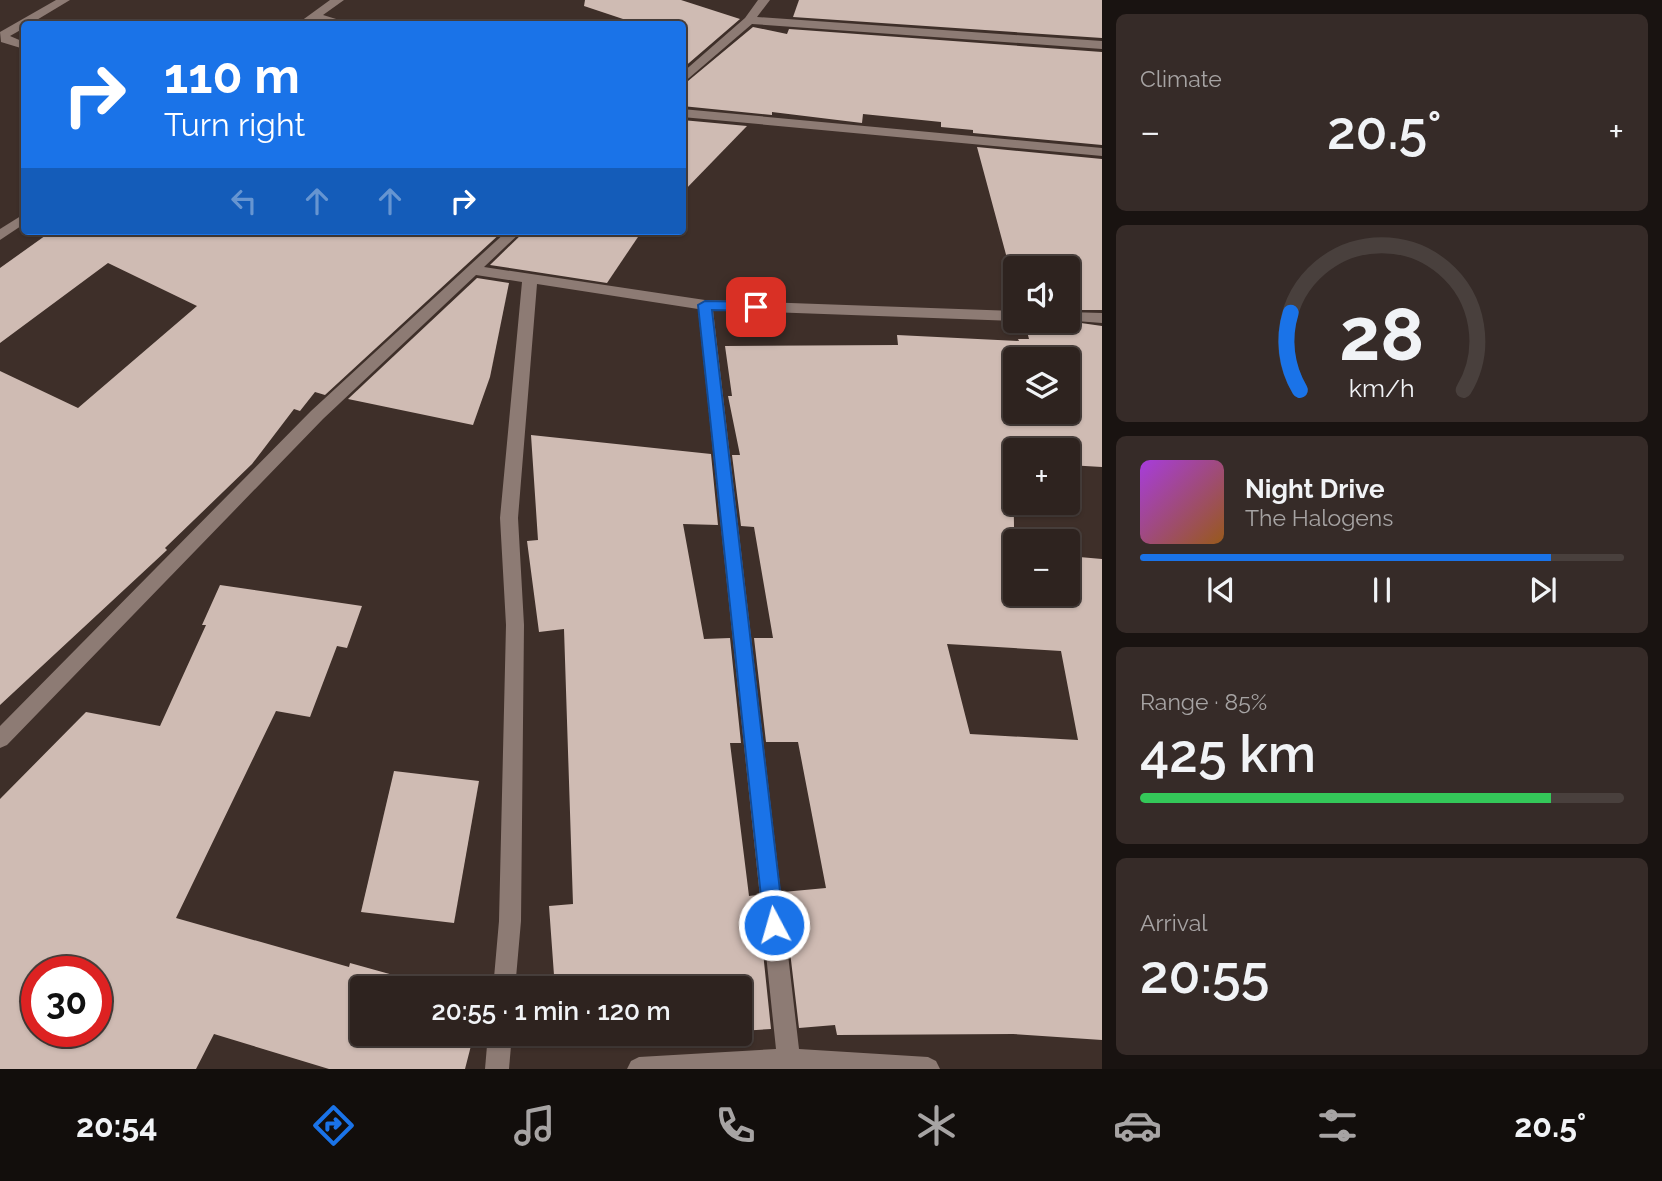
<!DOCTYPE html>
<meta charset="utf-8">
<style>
body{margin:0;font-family:Raleway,sans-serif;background:#362b28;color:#f1f3f6;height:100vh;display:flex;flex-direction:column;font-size:26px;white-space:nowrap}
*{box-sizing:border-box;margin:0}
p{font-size:23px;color:#a7a4a4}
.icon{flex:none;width:38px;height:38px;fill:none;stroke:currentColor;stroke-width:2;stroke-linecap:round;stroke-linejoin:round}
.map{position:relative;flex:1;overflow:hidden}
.sheet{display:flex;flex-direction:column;gap:14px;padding:14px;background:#191311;width:560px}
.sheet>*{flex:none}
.hud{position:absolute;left:21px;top:21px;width:665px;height:214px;border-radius:7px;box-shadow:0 2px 5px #0004,0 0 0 2px #49403d;background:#1a73e8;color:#fff;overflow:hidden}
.controls{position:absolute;left:1003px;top:256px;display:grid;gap:14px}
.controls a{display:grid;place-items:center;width:77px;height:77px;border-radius:7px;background:#2e231f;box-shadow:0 2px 5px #0004,0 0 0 2px #49403d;font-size:35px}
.speed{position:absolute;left:21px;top:956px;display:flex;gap:14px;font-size:35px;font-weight:700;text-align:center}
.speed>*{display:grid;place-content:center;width:91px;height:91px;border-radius:50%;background:#2e231f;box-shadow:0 2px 5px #0004,0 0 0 2px #49403d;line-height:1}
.speed .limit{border:10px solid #d22;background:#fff;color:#111}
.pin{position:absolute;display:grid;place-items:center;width:60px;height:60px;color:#fff;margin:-30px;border-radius:14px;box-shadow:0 4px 10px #0006}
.me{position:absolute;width:77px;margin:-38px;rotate:354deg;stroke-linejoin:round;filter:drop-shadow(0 0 5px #0008)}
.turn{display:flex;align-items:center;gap:24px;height:147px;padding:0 28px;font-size:32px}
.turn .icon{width:91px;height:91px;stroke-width:2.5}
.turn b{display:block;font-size:49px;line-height:60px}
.lanes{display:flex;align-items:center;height:66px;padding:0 28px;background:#0003;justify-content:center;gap:35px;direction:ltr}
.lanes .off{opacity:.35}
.big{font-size:52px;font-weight:600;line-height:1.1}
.sheet .tile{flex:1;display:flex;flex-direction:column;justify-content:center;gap:10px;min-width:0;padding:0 24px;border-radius:10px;background:#362b28}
.sheet .dial{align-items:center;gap:0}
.dial svg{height:182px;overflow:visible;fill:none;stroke:#49403d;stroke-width:7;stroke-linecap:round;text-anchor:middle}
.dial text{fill:#f1f3f6;stroke:none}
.song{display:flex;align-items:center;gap:21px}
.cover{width:84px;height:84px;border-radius:10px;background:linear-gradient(135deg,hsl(280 70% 55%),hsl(30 70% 35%))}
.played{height:7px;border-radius:4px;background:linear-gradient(90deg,#1a73e8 85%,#49403d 85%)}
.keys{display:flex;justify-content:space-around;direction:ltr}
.heat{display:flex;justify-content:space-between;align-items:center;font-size:38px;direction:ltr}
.charge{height:10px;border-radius:5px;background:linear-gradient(90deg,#34c759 85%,#49403d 0)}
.trip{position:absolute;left:350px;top:976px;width:402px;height:70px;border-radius:7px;background:#2e231f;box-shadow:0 2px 5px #0004,0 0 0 2px #49403d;font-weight:600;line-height:70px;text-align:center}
.tabs{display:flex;height:112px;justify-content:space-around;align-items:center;background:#120e0c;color:#a7a4a4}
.tabs .icon{width:49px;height:49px}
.tabs .selected{color:#1a73e8}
.tabs b{font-size:32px;color:#f1f3f6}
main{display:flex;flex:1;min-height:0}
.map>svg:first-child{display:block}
</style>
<main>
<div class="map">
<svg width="1102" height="1069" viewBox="0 0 1102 1069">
<rect width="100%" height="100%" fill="#3e2f29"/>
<g fill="#cfbbb3" fill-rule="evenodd">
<path d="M585 0H681L740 19 682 69V24H638L584 6Z"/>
<path d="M799 0H1102V38L793 17Z"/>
<path d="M753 27 787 34 789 29 1102 52V145L973 133V130L941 127V122L863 114 862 123 772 112V115L682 106V86Z"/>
<path d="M682 120 747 126 682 193Z"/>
<path d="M977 147 1102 159V310H1068V268H1015V288Z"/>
<path d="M44 231H503L325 395 315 392 300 411 294 409 252 464 165 548 167 550 0 705V371L78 408 197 306 108 263 0 343V268L49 233Z"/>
<path d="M525 231H642L607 283 490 265Z"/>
<path d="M477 278 509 283 490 377 473 425 348 399Z"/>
<path d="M1024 320H1060L1102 326V467L1068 465V450H1015L1013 460 1015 593H1068V556L1102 559V1040L1013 1034 837 1035 835 1025 799 1028 783 892 826 888 798 742H766L754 638H773L754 527 741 526 732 455H740L728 396H732L725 346 898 345 897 335 1019 341 1018 339H1029ZM1015 359H1068V411H1015ZM947 644 1061 651 1078 740 970 734Z"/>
<path d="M531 435 711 454 718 525 683 524 704 639 730 638 741 743H730L749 896 757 895 771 1029 740 1031V989H555L549 906 573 904 564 629 539 632 527 541 538 540Z"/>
<path d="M220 585 362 606 347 648 337 646 310 717 276 711 176 918 349 967 350 963 440 988 362 989V1034H474L465 1069H329L214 1034 196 1069H0V799L86 712 160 726 206 625H202ZM37 971H96V1031H37Z"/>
<path d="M394 771 479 781 454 923 361 912Z"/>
<path d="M559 1034H698L560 1044Z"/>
</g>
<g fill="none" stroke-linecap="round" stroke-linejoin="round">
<g fill="#8d7b74" fill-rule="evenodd">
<path d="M56 0H70L30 24H24V28L10 36 24 42V49L1 42 0 32Z"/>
<path d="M330 0H344L323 15 346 22 347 24H331L316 20 309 24H297Z"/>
<path d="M758 0H770L757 17 1102 41V49L752 24 682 84V73L745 18Z"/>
<path d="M682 109 1102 148V156L682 117Z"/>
<path d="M24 214V224L0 240V229Z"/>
<path d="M507 231H522L484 267 705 300 1015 311V321L713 310 799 1049 928 1057 936 1061 940 1069H627L631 1061 639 1057 776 1049 698 309 537 284 518 518 524 625 521 921 515 989H493L499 921 506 625 500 518 522 282 476 275 323 419 7 745 0 748V726L311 411Z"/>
<path d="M1068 312 1102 313V323L1063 320H1068Z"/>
<path d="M488 1034H512L509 1069H485Z"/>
</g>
</g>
<path fill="#1a73e8" stroke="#114b97" stroke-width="2" d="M705 301 756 302 763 307 756 311 712 310 784 925 781 932 774 935 767 932 764 925 698 305Z"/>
</svg>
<div class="controls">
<a><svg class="icon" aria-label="sound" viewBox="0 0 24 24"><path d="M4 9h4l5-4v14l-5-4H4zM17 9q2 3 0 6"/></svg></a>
<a><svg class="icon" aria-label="layers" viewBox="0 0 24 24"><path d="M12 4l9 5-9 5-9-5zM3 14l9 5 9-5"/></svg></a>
<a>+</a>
<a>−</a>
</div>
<div class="speed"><div class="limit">30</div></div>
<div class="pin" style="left:756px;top:307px;background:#d93025"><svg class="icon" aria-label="arrive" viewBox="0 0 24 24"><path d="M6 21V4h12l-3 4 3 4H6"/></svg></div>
<svg class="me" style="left:774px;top:925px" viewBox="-20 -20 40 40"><circle r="17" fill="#1a73e8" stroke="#fff" stroke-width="3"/><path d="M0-11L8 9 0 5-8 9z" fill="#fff"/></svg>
<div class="trip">20:55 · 1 min · 120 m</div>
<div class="hud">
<div class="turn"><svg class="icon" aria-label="right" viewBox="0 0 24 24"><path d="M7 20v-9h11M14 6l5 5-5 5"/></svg><div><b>110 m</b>Turn right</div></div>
<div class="lanes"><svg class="icon off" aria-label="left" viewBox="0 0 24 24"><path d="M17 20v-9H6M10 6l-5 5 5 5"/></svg><svg class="icon off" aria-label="ahead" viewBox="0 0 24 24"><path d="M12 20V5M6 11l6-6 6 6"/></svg><svg class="icon off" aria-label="ahead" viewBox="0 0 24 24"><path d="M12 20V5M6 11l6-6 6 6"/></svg><svg class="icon" aria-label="right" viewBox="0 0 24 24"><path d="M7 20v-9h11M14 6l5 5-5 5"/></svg></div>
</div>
</div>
<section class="sheet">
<div class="tile"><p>Climate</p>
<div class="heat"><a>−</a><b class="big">20.5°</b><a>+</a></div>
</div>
<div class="tile dial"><svg viewBox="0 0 100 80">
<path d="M14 69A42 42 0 1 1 86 69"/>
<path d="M14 69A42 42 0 0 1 10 35" stroke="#1a73e8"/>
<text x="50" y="56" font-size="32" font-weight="700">28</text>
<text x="50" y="72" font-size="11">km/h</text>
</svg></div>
<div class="tile">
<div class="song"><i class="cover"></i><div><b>Night Drive</b><p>The Halogens</p></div></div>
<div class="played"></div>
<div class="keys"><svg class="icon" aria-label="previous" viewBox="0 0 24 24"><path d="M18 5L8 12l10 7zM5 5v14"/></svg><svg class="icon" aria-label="pause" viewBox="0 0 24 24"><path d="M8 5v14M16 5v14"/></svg><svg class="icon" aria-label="next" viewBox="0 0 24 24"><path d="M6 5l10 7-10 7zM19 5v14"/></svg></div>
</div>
<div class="tile"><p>Range · 85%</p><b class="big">425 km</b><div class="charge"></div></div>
<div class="tile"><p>Arrival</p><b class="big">20:55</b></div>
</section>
</main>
<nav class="tabs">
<b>20:54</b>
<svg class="icon selected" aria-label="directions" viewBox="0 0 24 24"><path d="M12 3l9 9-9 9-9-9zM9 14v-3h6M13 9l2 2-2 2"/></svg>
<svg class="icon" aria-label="music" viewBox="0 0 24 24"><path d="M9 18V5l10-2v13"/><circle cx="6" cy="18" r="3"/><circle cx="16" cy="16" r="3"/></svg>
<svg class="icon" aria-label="phone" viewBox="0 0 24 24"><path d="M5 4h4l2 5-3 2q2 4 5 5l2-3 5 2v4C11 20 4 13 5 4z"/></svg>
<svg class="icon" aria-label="climate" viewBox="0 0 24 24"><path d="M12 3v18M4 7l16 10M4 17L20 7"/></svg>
<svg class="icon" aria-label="car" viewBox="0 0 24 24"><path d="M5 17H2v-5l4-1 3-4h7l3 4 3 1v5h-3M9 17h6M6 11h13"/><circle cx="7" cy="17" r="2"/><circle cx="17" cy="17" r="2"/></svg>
<svg class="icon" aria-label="filters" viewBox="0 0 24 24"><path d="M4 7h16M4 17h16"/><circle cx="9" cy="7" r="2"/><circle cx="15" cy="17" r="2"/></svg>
<b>20.5°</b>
</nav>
